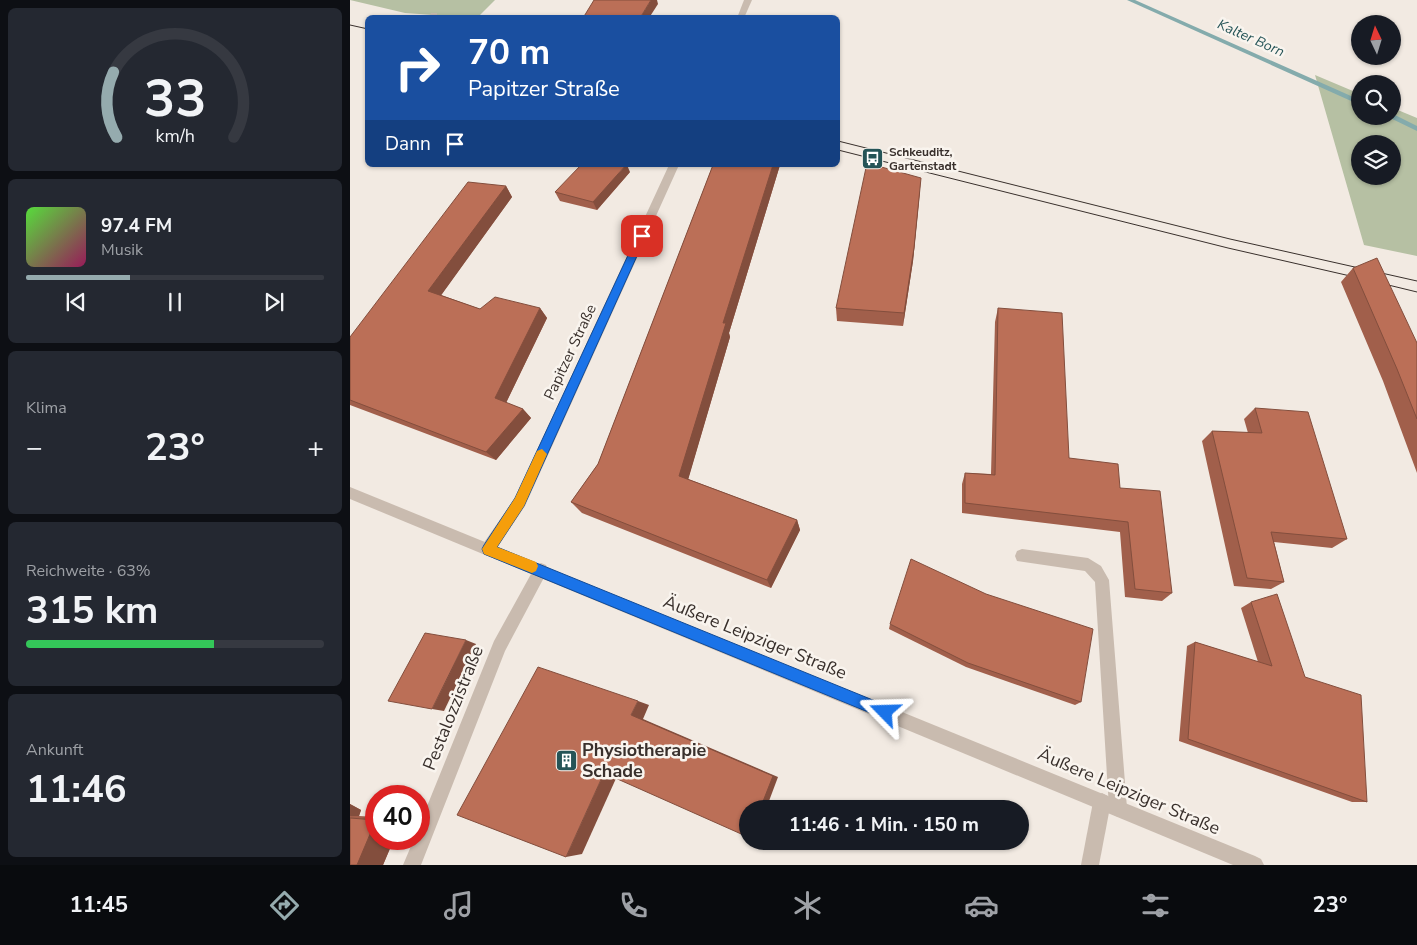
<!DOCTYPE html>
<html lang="de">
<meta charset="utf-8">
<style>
body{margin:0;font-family:"Nunito Sans",sans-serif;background:#242831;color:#f1f3f6;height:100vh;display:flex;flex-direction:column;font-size:19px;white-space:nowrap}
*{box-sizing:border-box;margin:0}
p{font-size:16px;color:#9ea1a6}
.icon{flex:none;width:28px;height:28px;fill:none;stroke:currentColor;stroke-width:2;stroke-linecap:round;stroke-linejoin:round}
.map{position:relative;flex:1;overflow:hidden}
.drawer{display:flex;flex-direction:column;gap:8px;padding:8px;background:#0d0f14;width:350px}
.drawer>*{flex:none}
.top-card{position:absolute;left:15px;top:15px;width:475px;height:152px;border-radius:8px;box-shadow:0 1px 4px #0004;background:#1a4fa0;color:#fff;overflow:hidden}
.needle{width:32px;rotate:356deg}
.fabs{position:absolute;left:1001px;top:15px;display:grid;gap:10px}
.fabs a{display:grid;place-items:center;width:50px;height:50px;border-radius:50%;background:#171b24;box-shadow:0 1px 4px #0004;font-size:25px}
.speed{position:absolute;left:15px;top:785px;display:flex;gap:10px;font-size:25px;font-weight:700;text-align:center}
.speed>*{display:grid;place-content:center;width:65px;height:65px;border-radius:50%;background:#171b24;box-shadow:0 1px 4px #0004;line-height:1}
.speed .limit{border:8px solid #d22;background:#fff;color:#111}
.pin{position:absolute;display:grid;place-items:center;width:42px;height:42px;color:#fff;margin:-21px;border-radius:10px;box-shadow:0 2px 8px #0006}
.me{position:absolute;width:55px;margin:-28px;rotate:292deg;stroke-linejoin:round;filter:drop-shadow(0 0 4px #0008)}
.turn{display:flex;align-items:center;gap:18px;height:105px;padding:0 20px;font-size:22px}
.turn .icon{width:65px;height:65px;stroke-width:2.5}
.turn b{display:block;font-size:35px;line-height:42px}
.then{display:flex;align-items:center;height:48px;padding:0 20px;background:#0003;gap:10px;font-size:19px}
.big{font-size:38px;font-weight:700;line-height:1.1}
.drawer .card{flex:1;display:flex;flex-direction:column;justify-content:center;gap:8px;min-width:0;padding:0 18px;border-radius:8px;background:#242831}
.drawer .dial{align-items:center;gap:0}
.dial svg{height:130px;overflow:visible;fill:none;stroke:#363941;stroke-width:7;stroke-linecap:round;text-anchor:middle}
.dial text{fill:#f1f3f6;stroke:none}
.song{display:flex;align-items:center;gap:15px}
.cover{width:60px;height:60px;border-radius:8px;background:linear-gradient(135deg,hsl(110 70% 55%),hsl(330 70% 35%))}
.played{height:5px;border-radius:2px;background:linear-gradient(90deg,#95abae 35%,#363941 35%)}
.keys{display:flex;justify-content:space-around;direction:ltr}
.heat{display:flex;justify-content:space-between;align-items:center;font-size:28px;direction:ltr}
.charge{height:8px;border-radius:4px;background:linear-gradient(90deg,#34c759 63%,#363941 0)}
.trip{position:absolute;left:389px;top:800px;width:290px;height:50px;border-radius:25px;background:#171b24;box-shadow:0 1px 4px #0004;font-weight:700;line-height:50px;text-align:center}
.tab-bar{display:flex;height:80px;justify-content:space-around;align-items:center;background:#090b0e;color:#9ea1a6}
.tab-bar .icon{width:35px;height:35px}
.tab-bar .selected{color:#95abae}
.tab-bar b{font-size:22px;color:#f1f3f6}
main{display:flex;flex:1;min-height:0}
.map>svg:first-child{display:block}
</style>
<main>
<section class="drawer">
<div class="card dial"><svg viewBox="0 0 100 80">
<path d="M14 69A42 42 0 1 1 86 69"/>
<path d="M14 69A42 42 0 0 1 12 29" stroke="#95abae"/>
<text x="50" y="56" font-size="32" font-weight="700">33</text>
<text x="50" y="72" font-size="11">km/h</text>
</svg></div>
<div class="card">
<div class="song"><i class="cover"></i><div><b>97.4 FM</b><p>Musik</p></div></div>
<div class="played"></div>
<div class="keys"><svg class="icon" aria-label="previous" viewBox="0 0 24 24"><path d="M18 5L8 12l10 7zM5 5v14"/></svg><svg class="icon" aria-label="pause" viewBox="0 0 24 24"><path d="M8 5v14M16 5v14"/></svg><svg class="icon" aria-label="next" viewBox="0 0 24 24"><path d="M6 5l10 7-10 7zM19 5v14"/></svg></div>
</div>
<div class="card"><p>Klima</p>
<div class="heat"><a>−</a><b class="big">23°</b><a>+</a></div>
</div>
<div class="card"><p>Reichweite · 63%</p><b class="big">315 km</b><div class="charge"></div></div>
<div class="card"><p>Ankunft</p><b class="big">11:46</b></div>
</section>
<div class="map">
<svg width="1067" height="865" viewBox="0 0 1067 865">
<rect width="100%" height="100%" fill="#f2eae2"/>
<g fill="#b6c0a3" fill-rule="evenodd">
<path d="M0 0H145L127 18 55 13Z"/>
<path d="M965 75 1010 94V116H1042L1043 108 1067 118V256L1014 245ZM1010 144H1042V176H1010Z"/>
</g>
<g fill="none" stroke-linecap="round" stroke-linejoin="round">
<g fill="#84abac" fill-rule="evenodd">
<path d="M777 0H785L1010 100V105Z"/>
<path d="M1043 114 1067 126V131L1036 116H1042Z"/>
</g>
<g fill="#c9bbaf" fill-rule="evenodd">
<path d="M81 13H87V18H79Z"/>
<path d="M672 549 738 558 751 566 759 580 777 808 774 814 768 817 762 814 759 808 745 582 735 571 667 561 665 556 667 551Z"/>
</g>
<g fill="#c9bbaf" fill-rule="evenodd">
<path d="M394 0H402L394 18H387Z"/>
<path d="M319 165H329L175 506 143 554 138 556 133 554 131 549 133 544 165 498Z"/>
<path d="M191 563 196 565 198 570 155 651 71 865H53L64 839H69V826L144 641 186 565Z"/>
<path d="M752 793 758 796 761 802 749 865H731L743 802 746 796Z"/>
</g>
<path fill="#c9bbaf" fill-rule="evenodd" d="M0 487 905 856 911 859 914 865H883L0 499Z"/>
<g stroke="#39302c" stroke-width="1">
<path d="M0 25 18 29"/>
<path d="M488 141 880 239 1067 281"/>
<path d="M488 150 878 248 1009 278"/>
<path d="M1026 282 1067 292"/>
</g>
</g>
<g fill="#a15f4b">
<path d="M363 165H430L379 333 380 337 338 479 447 520 450 530 421 588 232 513 221 502 248 464Z"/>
<path d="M280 172 247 210 210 201 205 192Z"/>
<path d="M156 186 162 197 91 295 130 309 190 308 197 318 156 403 173 409 181 418 146 460 0 405V337Z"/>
<path d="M570 191 563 261 553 326 487 321 486 308Z"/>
<path d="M1003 268 1067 343V473L1033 381 991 282Z"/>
<path d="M648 308 719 458 770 488 822 593 812 601 775 597 770 532 612 513V484L615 473 641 474 645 322Z"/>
<path d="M905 408 997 539 982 548 924 542 934 582 921 589 884 586 852 441 862 431 898 433 894 419Z"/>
<path d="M901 602 955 677 1017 802H1002L829 741 837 646 845 642 908 662 891 608Z"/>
<path d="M540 624 731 702 725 705 616 667 539 629Z"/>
<path d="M0 804 11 810 9 816 26 817V839H44L33 865H0Z"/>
</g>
<g fill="#834e3d">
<path d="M301 0H307L308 4 299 18H290Z"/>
<path d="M276 165H277L280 172 247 210 243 202Z"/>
<path d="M423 165H430L379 333 380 337 336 487 329 476 373 323Z"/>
<path d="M571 178 563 261 553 326 554 313Z"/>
<path d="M156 186 162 197 87 301 78 291Z"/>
<path d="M190 308 197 318 154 407 145 398Z"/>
<path d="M173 409 181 418 146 460 136 452Z"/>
<path d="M447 520 450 530 421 588 417 580Z"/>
<path d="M116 640 126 644 94 711 82 709Z"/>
<path d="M288 701 299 705 293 719 428 777 416 809H410L281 715Z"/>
<path d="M254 773 268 774 232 854 216 857Z"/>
<path d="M0 804 11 810 9 816H0Z"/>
<path d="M26 820V839H44L33 865H7Z"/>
</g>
<g fill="#bb6f57" stroke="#834e3d">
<path d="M244 0H301L290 18H233Z"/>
<path d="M517 163 571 178 564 248 554 313 486 308Z"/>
<path d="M231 165H276L243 202 205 192Z"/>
<path d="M363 165H423L373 323H376L329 476 447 520 417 580 221 502 248 464Z"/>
<path d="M118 182 156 186 78 291 130 309 145 297 190 308 145 398 173 409 136 452 0 400V337Z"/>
<path d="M1027 258 1067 343V419L1047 369 1003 268Z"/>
<path d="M648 308 712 313 719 458 768 464 770 488 810 491 822 593 785 589 778 522 615 503V473L645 475Z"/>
<path d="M905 408 958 412 997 539 921 532 934 582 897 578 862 431 912 433Z"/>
<path d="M561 559 636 594 743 629 731 702 618 663 540 624Z"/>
<path d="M927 594 955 677 1011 695 1017 802 838 739 845 642 922 666 901 602Z"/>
<path d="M75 633 116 640 82 709 38 701Z"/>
<path d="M188 667 288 701 281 715 423 776 410 809H398V837L254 773 216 857 107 815Z"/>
<path d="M0 818 26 820 7 865H0Z"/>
</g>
<path fill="#1a73e8" stroke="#114b97" d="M292 233 296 236 174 506 147 547 540 707 542 712 540 717 535 719 134 554 132 549 134 545 165 498 287 236Z"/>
<path fill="#f59e0b" d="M192 449 197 454 174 506 147 547 186 562 188 566 186 571 182 573 134 554 132 549 165 498 187 451Z"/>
<defs>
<symbol id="bus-square" viewBox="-11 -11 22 22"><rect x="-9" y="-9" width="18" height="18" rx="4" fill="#255457" stroke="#f9f4ee"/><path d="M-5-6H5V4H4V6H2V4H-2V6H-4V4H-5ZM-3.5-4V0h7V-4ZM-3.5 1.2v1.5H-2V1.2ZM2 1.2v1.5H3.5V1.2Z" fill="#fff"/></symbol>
<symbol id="building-square" viewBox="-11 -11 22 22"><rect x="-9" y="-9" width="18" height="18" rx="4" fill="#255457" stroke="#f9f4ee"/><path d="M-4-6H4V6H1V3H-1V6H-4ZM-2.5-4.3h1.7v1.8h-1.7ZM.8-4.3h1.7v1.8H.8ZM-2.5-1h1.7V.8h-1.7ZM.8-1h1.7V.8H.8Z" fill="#fff"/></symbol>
</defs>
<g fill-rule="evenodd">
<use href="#bus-square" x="510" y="146" width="25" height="25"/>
<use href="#building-square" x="204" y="748" width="25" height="25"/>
</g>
<g text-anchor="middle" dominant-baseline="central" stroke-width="5" stroke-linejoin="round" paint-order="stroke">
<g font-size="12" font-weight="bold" fill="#39302c" stroke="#f9f4ee" text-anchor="start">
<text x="539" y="152">Schkeuditz,<tspan x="539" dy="14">Gartenstadt</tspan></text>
</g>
<g font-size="14" font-style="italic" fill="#255457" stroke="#f9f4ee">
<text transform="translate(901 38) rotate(24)">Kalter Born</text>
</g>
<g font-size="15" fill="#39302c" stroke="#f9f4ee">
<text transform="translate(220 352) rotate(-65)">Papitzer Straße</text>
</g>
<g font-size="18" fill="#39302c" stroke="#f9f4ee">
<text transform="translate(405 637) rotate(22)">Äußere Leipziger Straße</text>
<text transform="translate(103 708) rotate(-68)">Pestalozzistraße</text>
<text transform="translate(779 791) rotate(23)">Äußere Leipziger Straße</text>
</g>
<g font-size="18" font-weight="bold" fill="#39302c" stroke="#f9f4ee" text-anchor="start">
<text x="232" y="750">Physiotherapie<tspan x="232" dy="21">Schade</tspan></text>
</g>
</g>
</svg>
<div class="fabs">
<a><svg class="needle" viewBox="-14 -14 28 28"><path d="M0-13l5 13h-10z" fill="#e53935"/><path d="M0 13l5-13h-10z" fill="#9ea1a6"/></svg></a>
<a><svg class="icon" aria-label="search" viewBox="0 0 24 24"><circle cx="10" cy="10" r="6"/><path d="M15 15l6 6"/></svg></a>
<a><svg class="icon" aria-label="layers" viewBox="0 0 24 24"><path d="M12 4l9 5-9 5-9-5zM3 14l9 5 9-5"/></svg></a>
</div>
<div class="speed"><div class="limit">40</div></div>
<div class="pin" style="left:292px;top:236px;background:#d93025"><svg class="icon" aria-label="arrive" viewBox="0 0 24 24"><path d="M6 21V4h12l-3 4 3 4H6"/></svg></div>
<svg class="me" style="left:535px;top:712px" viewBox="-20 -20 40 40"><path d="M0-17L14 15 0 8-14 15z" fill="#1a73e8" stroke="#fff" stroke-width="4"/></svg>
<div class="trip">11:46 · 1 Min. · 150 m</div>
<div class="top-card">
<div class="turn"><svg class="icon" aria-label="right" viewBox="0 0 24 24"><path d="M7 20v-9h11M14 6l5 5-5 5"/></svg><div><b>70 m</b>Papitzer Straße</div></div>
<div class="then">Dann<svg class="icon" aria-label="arrive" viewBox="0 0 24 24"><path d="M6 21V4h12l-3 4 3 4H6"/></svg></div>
</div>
</div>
</main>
<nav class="tab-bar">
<b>11:45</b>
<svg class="icon selected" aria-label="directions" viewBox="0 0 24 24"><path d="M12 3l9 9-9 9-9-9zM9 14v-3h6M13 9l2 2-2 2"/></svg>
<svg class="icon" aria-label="music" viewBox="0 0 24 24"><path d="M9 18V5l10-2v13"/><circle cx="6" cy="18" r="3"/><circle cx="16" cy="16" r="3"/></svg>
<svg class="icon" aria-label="phone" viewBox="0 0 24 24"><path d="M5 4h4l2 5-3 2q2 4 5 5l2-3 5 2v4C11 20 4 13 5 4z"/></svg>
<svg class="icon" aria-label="climate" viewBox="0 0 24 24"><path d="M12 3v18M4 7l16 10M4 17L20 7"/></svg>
<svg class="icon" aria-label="car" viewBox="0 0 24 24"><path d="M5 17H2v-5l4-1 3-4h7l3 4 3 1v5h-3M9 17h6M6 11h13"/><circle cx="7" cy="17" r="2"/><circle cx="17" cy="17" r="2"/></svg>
<svg class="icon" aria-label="filters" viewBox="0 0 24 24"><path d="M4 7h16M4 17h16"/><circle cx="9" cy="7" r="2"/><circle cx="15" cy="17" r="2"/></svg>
<b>23°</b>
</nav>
